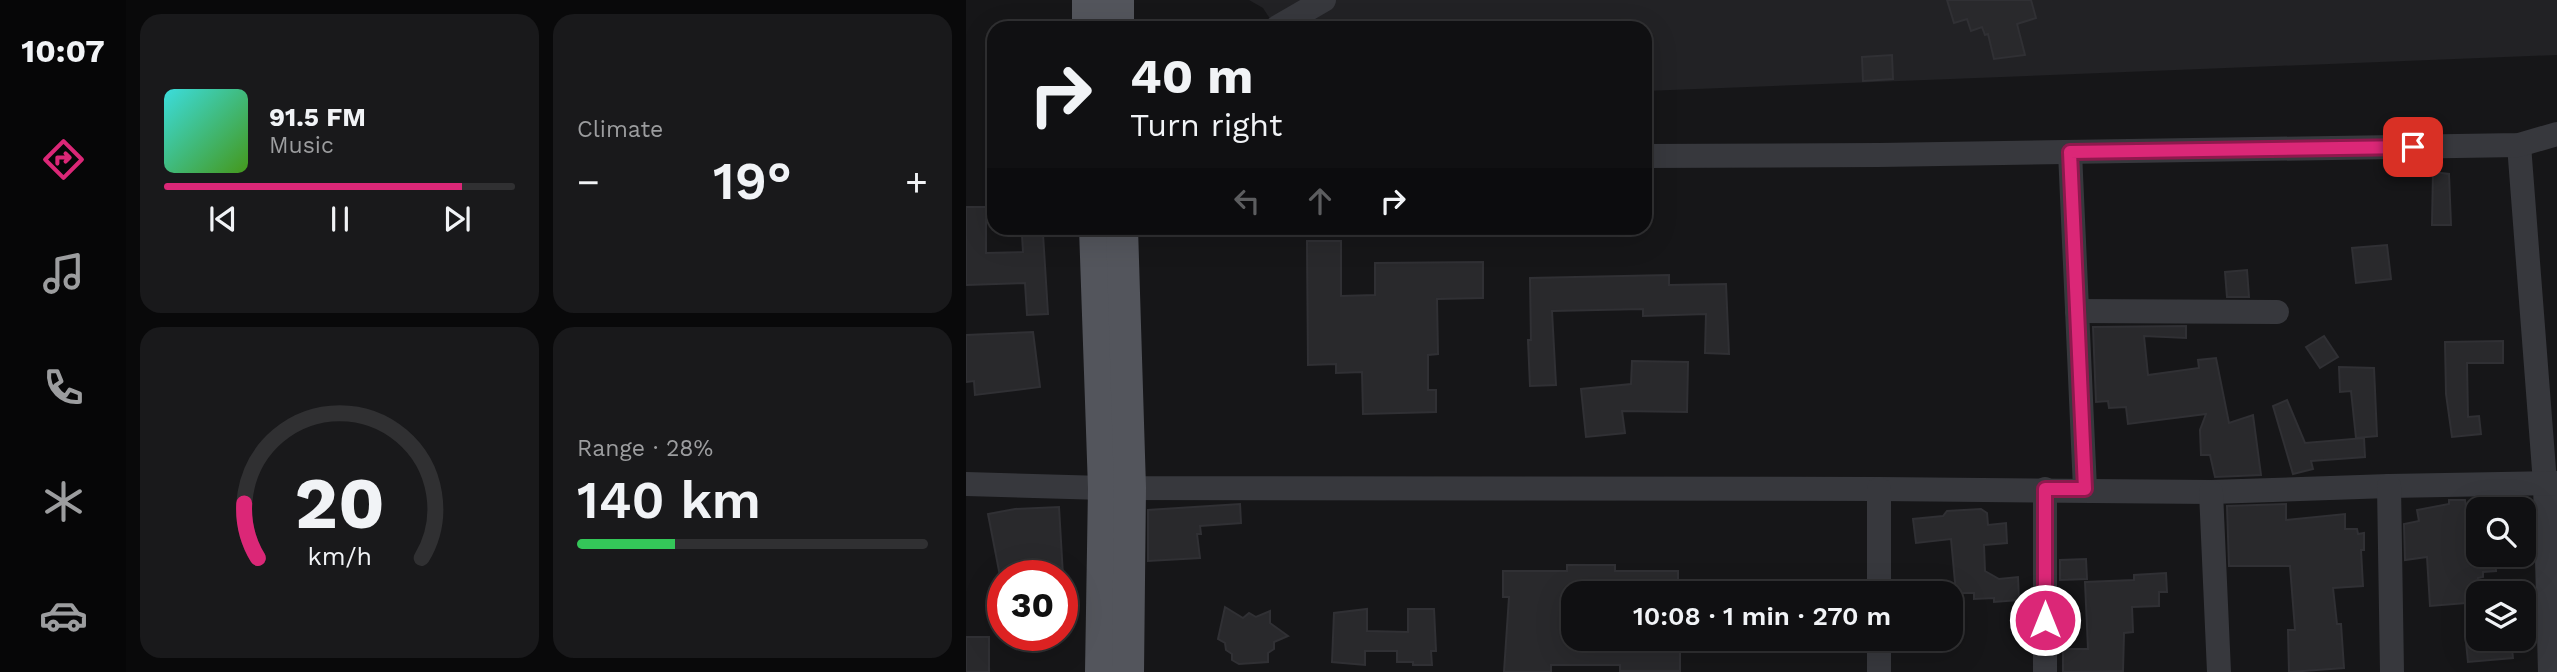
<!DOCTYPE html>
<meta charset="utf-8">
<style>
body{margin:0;font-family:"Work Sans",sans-serif;background:#19191b;color:#f1f3f6;height:100vh;display:flex;flex-direction:column;font-size:26px;white-space:nowrap}
*{box-sizing:border-box;margin:0}
p{font-size:23px;color:#9c9d9f}
.icon{flex:none;width:38px;height:38px;fill:none;stroke:currentColor;stroke-width:2;stroke-linecap:round;stroke-linejoin:round}
.map{position:relative;flex:1;overflow:hidden}
.panel{display:flex;flex-direction:column;gap:14px;padding:14px;background:#09090a;width:840px}
.panel>*{flex:none}
.banner{position:absolute;left:21px;top:21px;width:665px;height:214px;border-radius:21px;box-shadow:0 7px 28px #0002,0 0 0 2px #303032;background:#101012;color:#f1f3f6;overflow:hidden}
.controls{position:absolute;left:1500px;top:497px;display:grid;gap:14px}
.controls a{display:grid;place-items:center;width:70px;height:70px;border-radius:14px;background:#101012;box-shadow:0 7px 28px #0002,0 0 0 2px #303032;font-size:35px}
.speed{position:absolute;left:21px;top:560px;display:flex;gap:14px;font-size:35px;font-weight:700;text-align:center}
.speed>*{display:grid;place-content:center;width:91px;height:91px;border-radius:50%;background:#101012;box-shadow:0 7px 28px #0002,0 0 0 2px #303032;line-height:1}
.speed .limit{border:10px solid #d22;background:#fff;color:#111}
.pin{position:absolute;display:grid;place-items:center;width:60px;height:60px;color:#fff;margin:-30px;border-radius:14px;box-shadow:0 4px 10px #0006}
.me{position:absolute;width:77px;margin:-38px;rotate:0deg;stroke-linejoin:round;filter:drop-shadow(0 0 5px #0008)}
.turn{display:flex;align-items:center;gap:24px;height:147px;padding:0 28px;font-size:32px}
.turn .icon{width:91px;height:91px;stroke-width:2.5}
.turn b{display:block;font-size:49px;line-height:60px}
.lanes{display:flex;align-items:center;height:66px;padding:0 28px;background:#0003;justify-content:center;gap:35px;direction:ltr}
.lanes .off{opacity:.35}
.big{font-size:52px;font-weight:600;line-height:1.1}
.panel .widget{flex:1;display:flex;flex-direction:column;justify-content:center;gap:10px;min-width:0;padding:0 24px;border-radius:21px;background:#19191b}
.panel .dial{align-items:center;gap:0}
.dial svg{height:182px;overflow:visible;fill:none;stroke:#303032;stroke-width:7;stroke-linecap:round;text-anchor:middle}
.dial text{fill:#f1f3f6;stroke:none}
.song{display:flex;align-items:center;gap:21px}
.cover{width:84px;height:84px;border-radius:10px;background:linear-gradient(135deg,hsl(180 70% 55%),hsl(100 70% 35%))}
.played{height:7px;border-radius:4px;background:linear-gradient(90deg,#db2777 85%,#303032 85%)}
.keys{display:flex;justify-content:space-around;direction:ltr}
.heat{display:flex;justify-content:space-between;align-items:center;font-size:38px;direction:ltr}
.charge{height:10px;border-radius:5px;background:linear-gradient(90deg,#34c759 28%,#303032 0)}
.panel .tiles{flex:1;display:grid;gap:14px;grid-template-columns:repeat(2,1fr)}
.trip{position:absolute;left:595px;top:581px;width:402px;height:70px;border-radius:21px;background:#101012;box-shadow:0 7px 28px #0002,0 0 0 2px #303032;font-weight:600;line-height:70px;text-align:center}
main{display:flex;flex:1;min-height:0}
.tab-bar{display:flex;flex-direction:column;width:126px;justify-content:space-around;align-items:center;background:#060607;color:#9c9d9f}
.tab-bar .icon{width:49px;height:49px}
.tab-bar .active{color:#db2777}
.tab-bar b{font-size:32px;color:#f1f3f6}
.map>svg:first-child{display:block}
</style>
<main>
<nav class="tab-bar">
<b>10:07</b>
<svg class="icon active" aria-label="directions" viewBox="0 0 24 24"><path d="M12 3l9 9-9 9-9-9zM9 14v-3h6M13 9l2 2-2 2"/></svg>
<svg class="icon" aria-label="music" viewBox="0 0 24 24"><path d="M9 18V5l10-2v13"/><circle cx="6" cy="18" r="3"/><circle cx="16" cy="16" r="3"/></svg>
<svg class="icon" aria-label="phone" viewBox="0 0 24 24"><path d="M5 4h4l2 5-3 2q2 4 5 5l2-3 5 2v4C11 20 4 13 5 4z"/></svg>
<svg class="icon" aria-label="climate" viewBox="0 0 24 24"><path d="M12 3v18M4 7l16 10M4 17L20 7"/></svg>
<svg class="icon" aria-label="car" viewBox="0 0 24 24"><path d="M5 17H2v-5l4-1 3-4h7l3 4 3 1v5h-3M9 17h6M6 11h13"/><circle cx="7" cy="17" r="2"/><circle cx="17" cy="17" r="2"/></svg>
</nav>
<section class="panel">
<div class="tiles">
<div class="widget">
<div class="song"><i class="cover"></i><div><b>91.5 FM</b><p>Music</p></div></div>
<div class="played"></div>
<div class="keys"><svg class="icon" aria-label="previous" viewBox="0 0 24 24"><path d="M18 5L8 12l10 7zM5 5v14"/></svg><svg class="icon" aria-label="pause" viewBox="0 0 24 24"><path d="M8 5v14M16 5v14"/></svg><svg class="icon" aria-label="next" viewBox="0 0 24 24"><path d="M6 5l10 7-10 7zM19 5v14"/></svg></div>
</div>
<div class="widget"><p>Climate</p>
<div class="heat"><a>−</a><b class="big">19°</b><a>+</a></div>
</div>
<div class="widget dial"><svg viewBox="0 0 100 80">
<path d="M14 69A42 42 0 1 1 86 69"/>
<path d="M14 69A42 42 0 0 1 8 45" stroke="#db2777"/>
<text x="50" y="56" font-size="32" font-weight="700">20</text>
<text x="50" y="72" font-size="11">km/h</text>
</svg></div>
<div class="widget"><p>Range · 28%</p><b class="big">140 km</b><div class="charge"></div></div>
</div>
</section>
<div class="map">
<svg width="1591" height="672" viewBox="0 0 1591 672">
<rect width="100%" height="100%" fill="#161618"/>
<path fill="#222225" d="M283 0H1591V55L679 91V28H310L297 8Z"/>
<g fill="#29292c" stroke="#303034" stroke-width="2">
<path d="M981 0H1065L1070 18 1051 24 1059 55 1028 59 1022 34 1019 35 1016 27 1005 31 1001 19 988 23Z"/>
<path d="M926 55 927 79 897 81 896 57Z"/>
<path d="M1467 172 1483 174 1485 225H1466Z"/>
<path d="M0 207H20V253L57 252 56 235 77 234 82 314 61 315 59 283 0 285Z"/>
<path d="M341 241H375V296L409 295V263L517 262V298L471 299 472 354 462 355V390H470V412L397 414 396 372 370 373V364L342 365Z"/>
<path d="M1421 245 1425 279 1390 283 1386 248Z"/>
<path d="M1281 270 1283 297H1261L1259 272Z"/>
<path d="M703 275V285L760 284 763 354 739 353 740 314 677 316V309L586 311 590 385 564 386 562 340H565L564 278Z"/>
<path d="M1220 326V338L1178 336 1182 375 1233 368 1232 360 1250 358 1263 423 1287 415 1295 475 1249 477 1244 455H1235L1234 430 1240 414 1162 424 1160 407 1143 408 1142 401 1130 402 1127 327Z"/>
<path d="M67 332 74 387 9 395 8 381 0 382V335Z"/>
<path d="M1358 336 1372 357 1354 368 1340 347Z"/>
<path d="M1537 341V363H1501L1502 417 1513 416 1515 434 1486 437 1480 394 1479 342Z"/>
<path d="M666 361 722 362 721 412 656 411 659 433 620 437 615 389 665 384Z"/>
<path d="M1373 367 1408 368 1411 436 1390 438 1385 391 1374 392Z"/>
<path d="M1321 400 1339 443 1398 438 1399 457 1345 461 1347 469 1327 474 1307 406Z"/>
<path d="M1483 500H1499L1504 537 1512 536V555H1529L1530 571 1517 572V577L1512 578V602L1464 606 1461 557 1439 560 1438 524 1453 521 1451 510 1483 504Z"/>
<path d="M274 504 275 523 234 526 235 534H231L234 558 182 561V510Z"/>
<path d="M1320 504V520L1379 514V529H1391L1392 534 1398 533V550H1395L1397 586 1367 588 1371 624H1375L1378 668 1323 672 1322 630H1329L1324 566H1263L1261 506Z"/>
<path d="M93 507 97 576H34L22 514 49 509Z"/>
<path d="M1015 509 1021 513 1022 525 1040 523 1041 543 1018 545 1019 571 1033 579 1052 577 1053 600 1028 602V598L1008 599V593H990L985 539 950 543 947 519 977 516 981 511Z"/>
<path d="M1120 559 1121 579 1094 580V560Z"/>
<path d="M601 565H649V571H712V593L607 591V639H649V644H714V671H654V665H585V672H538L543 597H537V571H601Z"/>
<path d="M1200 573 1201 592H1193V606L1166 607 1167 632 1158 633 1157 671 1097 672V649H1122L1119 582 1168 580V575Z"/>
<path d="M259 607 277 618 283 613 290 617 304 611V623L322 636 308 642V649L302 653V662L273 664 266 660V654L260 650 259 643 252 639Z"/>
<path d="M401 609V631L442 632V609H468L470 651H465L466 665H447V662H431V651H399V665L366 662 368 613Z"/>
<rect x="0" y="637" width="23" height="35"/>
<path d="M1532 639H1545L1547 658 1502 662 1500 642Z"/>
</g>
<g fill="none" stroke-linecap="round" stroke-linejoin="round">
<g stroke="#37383d" stroke-width="24">
<path d="M310 28 358 0"/>
<path d="M1553 145 1579 483 1584 672"/>
<path d="M1104 152 1119 489"/>
<path d="M679 156 913 155 1553 145 1591 134"/>
<path d="M1111 311 1311 312"/>
<path d="M0 484 138 488 913 489 1245 492 1423 486 1591 483"/>
<path d="M1423 486 1426 672"/>
<path d="M913 489V593"/>
<path d="M1079 489V672"/>
<path d="M1245 492 1253 672"/>
<path d="M913 639V672"/>
</g>
<g stroke="#53555c" stroke-width="32">
<path d="M122 0V28"/>
<path d="M152 28V0"/>
<path d="M129 228 138 488 135 672"/>
<path d="M156 228 164 488 162 672"/>
</g>
</g>
<g fill="none" stroke-linecap="round" stroke-linejoin="round">
<defs>
<path id="route" d="M1079 620V489H1119L1104 152 1447 147"/>
</defs>
<use href="#route" stroke="#8e194d" stroke-width="18"/>
<use href="#route" stroke="#db2777" stroke-width="12"/>
</g>
</svg>
<div class="controls">
<a><svg class="icon" aria-label="search" viewBox="0 0 24 24"><circle cx="10" cy="10" r="6"/><path d="M15 15l6 6"/></svg></a>
<a><svg class="icon" aria-label="layers" viewBox="0 0 24 24"><path d="M12 4l9 5-9 5-9-5zM3 14l9 5 9-5"/></svg></a>
</div>
<div class="speed"><div class="limit">30</div></div>
<div class="pin" style="left:1447px;top:147px;background:#d93025"><svg class="icon" aria-label="arrive" viewBox="0 0 24 24"><path d="M6 21V4h12l-3 4 3 4H6"/></svg></div>
<svg class="me" style="left:1079px;top:620px" viewBox="-20 -20 40 40"><circle r="17" fill="#db2777" stroke="#fff" stroke-width="3"/><path d="M0-11L8 9 0 5-8 9z" fill="#fff"/></svg>
<div class="trip">10:08 · 1 min · 270 m</div>
<div class="banner">
<div class="turn"><svg class="icon" aria-label="right" viewBox="0 0 24 24"><path d="M7 20v-9h11M14 6l5 5-5 5"/></svg><div><b>40 m</b>Turn right</div></div>
<div class="lanes"><svg class="icon off" aria-label="left" viewBox="0 0 24 24"><path d="M17 20v-9H6M10 6l-5 5 5 5"/></svg><svg class="icon off" aria-label="ahead" viewBox="0 0 24 24"><path d="M12 20V5M6 11l6-6 6 6"/></svg><svg class="icon" aria-label="right" viewBox="0 0 24 24"><path d="M7 20v-9h11M14 6l5 5-5 5"/></svg></div>
</div>
</div>
</main>
